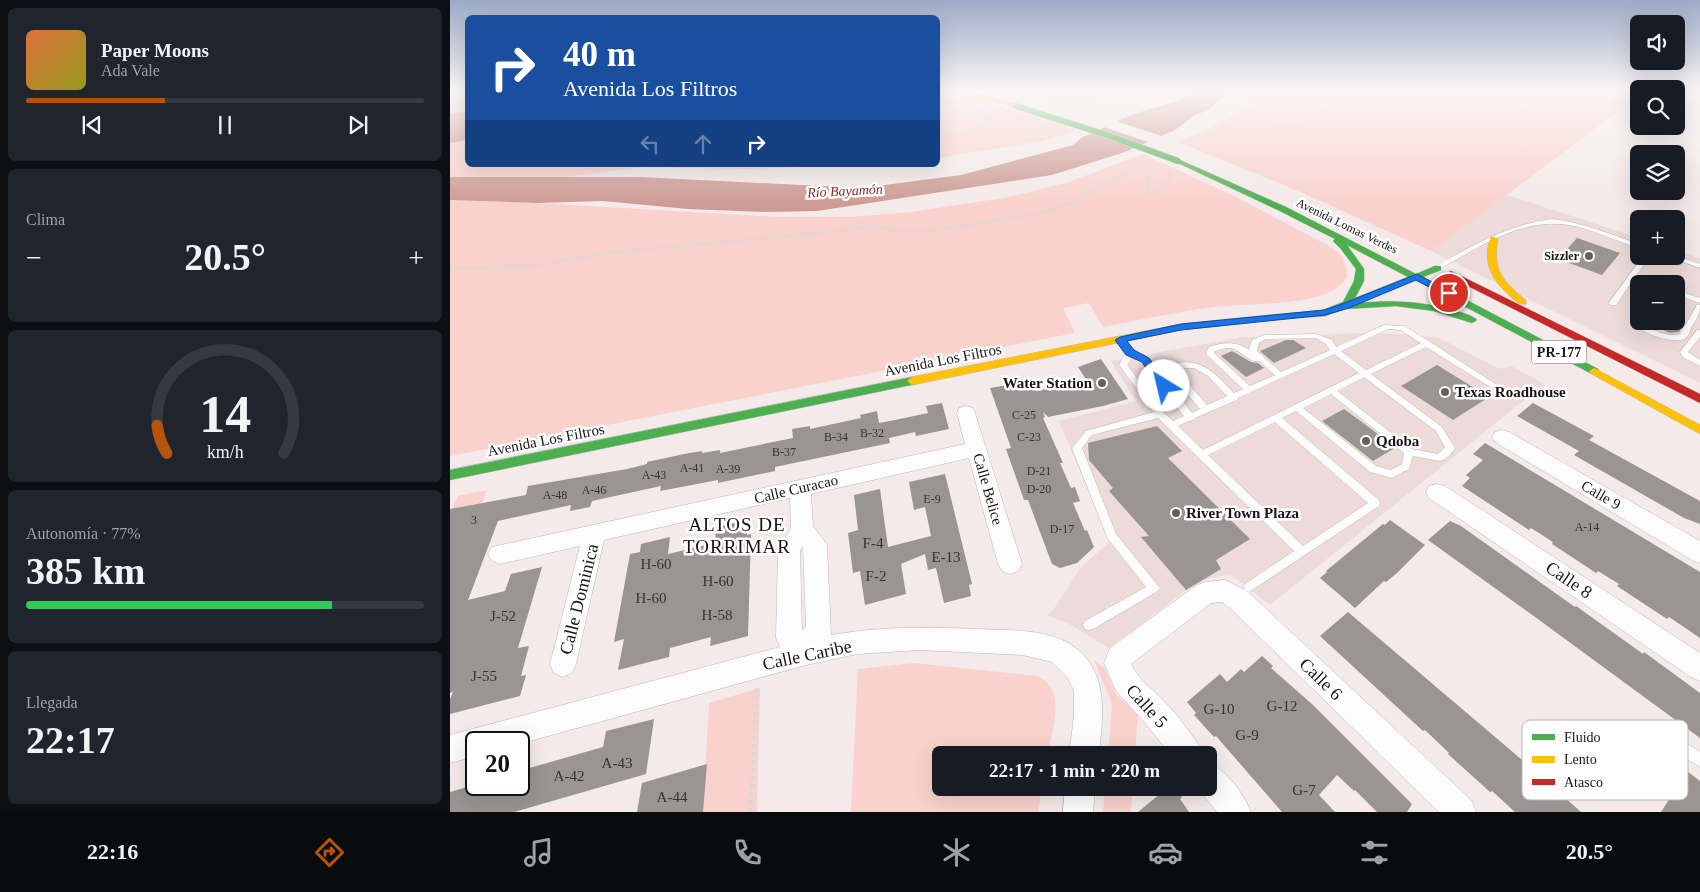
<!DOCTYPE html>
<html lang="es">
<meta charset="utf-8">
<style>
body{margin:0;font-family:"Times New Roman",serif;background:#20242c;color:#f1f3f6;height:100vh;display:flex;flex-direction:column;font-size:19px;white-space:nowrap}
*{box-sizing:border-box;margin:0}
p{font-size:16px;color:#9ea1a6}
.icon{flex:none;width:28px;height:28px;fill:none;stroke:currentColor;stroke-width:2;stroke-linecap:round;stroke-linejoin:round}
.map{position:relative;flex:1;overflow:hidden}
.panel{display:flex;flex-direction:column;gap:8px;padding:8px;background:#0d0f14;width:450px}
.panel>*{flex:none}
.guide{position:absolute;left:15px;top:15px;width:475px;height:152px;border-radius:8px;box-shadow:0 5px 20px #0002;background:#1a4fa0;color:#fff;overflow:hidden}
.fabs{position:absolute;left:1180px;top:15px;display:grid;gap:10px}
.fabs a{display:grid;place-items:center;width:55px;height:55px;border-radius:8px;background:#171b24;box-shadow:0 5px 20px #0002;font-size:25px}
.speed{position:absolute;left:15px;top:731px;display:flex;gap:10px;font-size:25px;font-weight:700;text-align:center}
.speed>*{display:grid;place-content:center;width:65px;height:65px;border-radius:50%;background:#171b24;box-shadow:0 5px 20px #0002;line-height:1}
.speed .limit{border:2px solid #111;border-radius:8px;background:#fff;color:#111}
.pin{position:absolute;display:grid;place-items:center;width:42px;height:42px;color:#fff;margin:-21px;border:2px solid #fff;border-radius:50%;box-shadow:0 1px 5px #0007}
.me{position:absolute;width:55px;margin:-28px;rotate:324deg;stroke-linejoin:round;filter:drop-shadow(0 0 4px #0008)}
.turn{display:flex;align-items:center;gap:18px;height:105px;padding:0 15px;font-size:22px}
.turn .icon{width:65px;height:65px;stroke-width:2.5}
.turn b{display:block;font-size:35px;line-height:42px}
.lanes{display:flex;align-items:center;height:48px;padding:0 15px;background:#0003;justify-content:center;gap:25px;direction:ltr}
.lanes .off{opacity:.35}
.big{font-size:38px;font-weight:700;line-height:1.1}
.panel .widget{flex:1;display:flex;flex-direction:column;justify-content:center;gap:8px;min-width:0;padding:0 18px;border-radius:8px;background:#20242c}
.panel .dial{align-items:center;gap:0}
.dial svg{height:130px;overflow:visible;fill:none;stroke:#363941;stroke-width:7;stroke-linecap:round;text-anchor:middle}
.dial text{fill:#f1f3f6;stroke:none}
.song{display:flex;align-items:center;gap:15px}
.cover{width:60px;height:60px;border-radius:8px;background:linear-gradient(135deg,hsl(20 70% 55%),hsl(60 70% 35%))}
.played{height:5px;border-radius:2px;background:linear-gradient(90deg,#b45309 35%,#363941 35%)}
.keys{display:flex;justify-content:space-around;direction:ltr}
.heat{display:flex;justify-content:space-between;align-items:center;font-size:28px;direction:ltr}
.charge{height:8px;border-radius:4px;background:linear-gradient(90deg,#34c759 77%,#363941 0)}
.trip{position:absolute;left:482px;top:746px;width:285px;height:50px;border-radius:8px;background:#171b24;box-shadow:0 5px 20px #0002;font-weight:700;line-height:50px;text-align:center}
.tabs{display:flex;height:80px;justify-content:space-around;align-items:center;background:#090b0e;color:#9ea1a6}
.tabs .icon{width:35px;height:35px}
.tabs .selected{color:#b45309}
.tabs b{font-size:22px;color:#f1f3f6}
main{display:flex;flex:1;min-height:0}
.map>svg:first-child{display:block}
</style>
<main>
<section class="panel">
<div class="widget">
<div class="song"><i class="cover"></i><div><b>Paper Moons</b><p>Ada Vale</p></div></div>
<div class="played"></div>
<div class="keys"><svg class="icon" aria-label="previous" viewBox="0 0 24 24"><path d="M18 5L8 12l10 7zM5 5v14"/></svg><svg class="icon" aria-label="pause" viewBox="0 0 24 24"><path d="M8 5v14M16 5v14"/></svg><svg class="icon" aria-label="next" viewBox="0 0 24 24"><path d="M6 5l10 7-10 7zM19 5v14"/></svg></div>
</div>
<div class="widget"><p>Clima</p>
<div class="heat"><a>−</a><b class="big">20.5°</b><a>+</a></div>
</div>
<div class="widget dial"><svg viewBox="0 0 100 80">
<path d="M14 69A42 42 0 1 1 86 69"/>
<path d="M14 69A42 42 0 0 1 8 52" stroke="#b45309"/>
<text x="50" y="56" font-size="32" font-weight="700">14</text>
<text x="50" y="72" font-size="11">km/h</text>
</svg></div>
<div class="widget"><p>Autonomía · 77%</p><b class="big">385 km</b><div class="charge"></div></div>
<div class="widget"><p>Llegada</p><b class="big">22:17</b></div>
</section>
<div class="map">
<svg width="1250" height="812" viewBox="0 0 1250 812">
<rect width="100%" height="100%" fill="#f3eae9"/>
<g fill="#ecdbd8" fill-rule="evenodd">
<path d="M1054 194 1189 238V256H1226V251L1250 258V383L981 251ZM1189 284H1226V321H1189Z"/>
<path d="M910 333 959 334 989 338 1050 369 1061 366 1094 384 820 605 794 584 779 575 770 576 755 580 735 591 659 648 621 625 597 615 602 612 632 566 660 542 609 421 686 401 661 361 793 337H829Z"/>
</g>
<g fill="#f9d2cd">
<path d="M0 91H17L18 165H389L300 169 193 167 117 177H0Z"/>
<path d="M488 91 530 100 627 130 593 141 488 158Z"/>
<path d="M609 91H643L642 93 647 98 617 104 593 98Z"/>
<path d="M821 91H1189V96L981 251 855 194 729 142 778 119 813 94Z"/>
<path d="M693 154 786 197 883 248C893 255 897 265 897 277 891 286 884 291 873 295 838 306 799 303 763 307 726 312 689 320 653 327L639 303 613 308 625 333 0 456V200L88 203 328 217H401L462 212 559 197 619 182Z"/>
<path d="M37 490 32 503 2 509 8 496Z"/>
<path d="M644 660 655 669 666 694 688 715 685 755H658L662 704Z"/>
<path d="M464 663 587 676C618 688 602 730 597 755H491V788H592L588 812H401L408 669Z"/>
<path d="M310 688 307 812H253L259 703Z"/>
<path d="M655 788H683L681 812H653Z"/>
</g>
<g fill="#cd9b94">
<path d="M747 91H784L776 95 757 111 747 114 725 130 675 152 602 175 367 211 316 212 238 209 153 201 88 203 0 200V177H190L392 187 427 186 511 175 623 145 631 138 681 115 726 101Z"/>
<path d="M17 112V140L0 143V113Z"/>
</g>
<path fill="#f3eae9" d="M663 120 714 137 701 143 651 126Z"/>
<g fill="#9a9493">
<path d="M1127 238 1170 253 1152 275 1108 259Z"/>
<path d="M1192 321H1230L1234 323 1229 332 1220 333Z"/>
<path d="M836 340H843L856 348 824 363 810 351Z"/>
<path d="M782 351 801 362 808 363 814 368 796 377 771 356Z"/>
<path d="M651 359 678 399 653 406 598 417 593 412 595 417 593 418 613 463H610L621 488 625 487 630 501 623 503 635 531 637 530 644 547 627 563 610 568 602 564 578 500H574L556 449 561 448 540 388 582 381 586 391 637 381 628 367Z"/>
<path d="M987 365 1039 397 1003 420 951 386Z"/>
<path d="M492 403 499 429 466 436 465 432 439 438 440 443 325 467V471L268 483V480L210 491 211 486 142 501 140 507 120 511 121 505 48 521 18 600 55 591 61 574 92 567 68 648 79 646 71 676 76 675 70 696 0 714V699L3 692 0 693V509L76 495 78 486 177 469 197 464V462L234 454 252 451V453L270 450V453L343 438 342 429 360 426V429L411 418 410 415 427 411 429 423 445 420 478 413 476 406Z"/>
<path d="M1083 403 1144 436 1139 440 1250 501V524L1234 518 1124 455 1129 451 1067 416Z"/>
<path d="M894 409 920 428 945 448 923 461 872 421Z"/>
<path d="M707 426 732 451 718 458 800 539 766 560 771 569 736 590 691 537 699 536 659 491 663 488 639 460 638 443Z"/>
<path d="M1035 443 1250 572V638L1219 617 1217 619 1167 586 1169 584 1148 571 1146 573 1102 544 1103 542 1081 528 1079 530 1012 486 1020 478 1016 475 1033 460 1023 454Z"/>
<path d="M495 474 522 584 519 585 521 596 494 603 486 568 478 570 475 554 451 564 456 594 415 605 410 571 403 573 398 533 408 530 404 495 430 489 438 547 481 536 475 507 464 510 459 482Z"/>
<path d="M298 520 297 535 301 534 298 636 260 646 261 637 220 648 219 657 168 670 174 639 164 642 180 554 190 552 191 544 220 537 218 554 252 546 265 542 266 527Z"/>
<path d="M940 520 975 545 947 573 936 582 934 581 905 608 870 578 877 572 876 571 933 524 935 525Z"/>
<path d="M1000 521 1011 526 1125 607 1126 606 1182 646 1193 654 1194 652 1250 693V738L1081 614 978 540Z"/>
<path d="M898 612 1085 771 1131 812H1065L1042 791 1040 792 998 754 999 753 975 730 973 731 870 636Z"/>
<path d="M812 656 823 666 821 668 863 705 962 804 957 812H927L905 790 904 791 887 775 869 795 885 812H832L766 736 764 737 744 715 746 713 737 702 770 674 777 682 791 669 794 672Z"/>
<path d="M204 719 196 774 64 812H0V792L24 785H69V771L153 747 156 731Z"/>
<path d="M257 764 253 812H187L192 783Z"/>
<path d="M1237 771 1250 781V812H1211Z"/>
<path d="M717 788H725L732 797 730 799 739 812H688Z"/>
</g>
<g fill="none" stroke-linecap="round" stroke-linejoin="round">
<defs>
<g id="lane">
<path d="M1103 219C1133 223 1160 234 1189 244V248C1165 241 1143 229 1119 225 1072 217 1029 247 990 269L988 270 985 268C991 262 1000 258 1008 254 1038 237 1068 223 1103 219Z"/>
<path d="M1193 256H1200L1186 276 1204 284H1194L1183 280 1166 305H1160L1159 303Z"/>
<path d="M1217 256H1226L1250 264V268Z"/>
<path d="M1226 290 1250 298V303L1226 295Z"/>
<path d="M1247 305H1250C1250 314 1247 319 1242 326 1241 329 1239 334 1237 337 1226 347 1191 332 1182 324 1182 319 1184 314 1189 313L1190 323C1202 329 1216 338 1230 334Z"/>
<path d="M934 325 955 326 1052 388 1048 391 1045 390 976 347 921 374 992 427 1005 448C1002 453 996 460 990 461L963 456 959 469 942 478 920 472 846 411 832 418 929 500 930 503 929 506 799 592 795 590 793 587 795 584 844 551 708 418 642 435 632 448 666 534 710 588 708 591 643 629 639 630 635 629 633 625 635 621 696 587 658 539 622 448 636 431 704 412 669 365 676 352 666 340 667 338H673L683 350 698 358 742 413 750 409 719 372 727 363C754 358 767 376 784 393L793 389 757 355 756 353 759 347C774 342 786 341 799 350L802 340 814 335 867 334 882 340 886 347ZM938 329 950 330 971 343 916 370 891 351ZM866 338 876 344 880 350 831 372 807 351 809 343 816 339ZM776 348C791 347 799 364 809 361L825 375 800 386 764 353 765 351ZM884 354 909 373 753 450 728 426 739 421 744 420 745 418 787 400 788 398ZM682 356 692 362 734 416 723 421 713 412 677 365ZM732 368H744L758 376 777 396 757 405 728 372ZM914 377 986 431 995 447 988 454 962 449 887 391ZM881 394 954 453 952 464 941 470 926 466 853 408ZM825 422 918 503 853 546 758 455Z"/>
<path d="M1247 330H1250V337L1238 352 1250 360V366L1234 358 1230 352Z"/>
<path d="M1194 724 1222 734 1250 752V767L1212 744 1195 738 1186 742 1181 740 1179 735 1181 730Z"/>
</g>
<g id="street">
<path d="M516 406 523 408 525 413 572 564 568 571 560 574 552 571 548 564 519 458 361 494 363 526 377 545 381 635C432 626 478 627 529 629 565 631 612 627 637 659 658 686 652 723 649 755H619L624 716V691L618 678 602 662 572 655 469 650 407 654 356 665 69 744 26 742V756L0 763V735L330 647 326 638 328 549 341 528 340 498 154 540 126 664 122 673 113 677 104 673 100 664 130 546 50 564 42 561 38 554 42 547 515 444 507 413 509 408ZM353 546 356 627 352 630 350 550Z"/>
<path d="M1052 430 1059 432 1250 541V563L1242 560 1045 442 1042 437 1045 432Z"/>
<path d="M987 484 995 486 1250 653V681L1241 677 979 498 976 492 979 486Z"/>
<path d="M775 580 797 591 1022 801 1026 812H989L779 607 772 602 761 603 681 664C687 677 698 686 709 696 724 711 745 736 754 755H721L691 718 666 691 654 663 660 648 747 585 756 582Z"/>
<path d="M759 763C777 771 794 794 801 812H767L748 788H759Z"/>
<path d="M615 788H645L643 812H613Z"/>
</g>
<g id="fast">
<path d="M726 160H730L836 207 966 274 985 266H991V270L973 277 1148 369 1149 371 1148 373H1140L965 280 909 303C943 300 973 301 1006 311 1013 313 1022 315 1027 320L1022 323 984 311 946 306 895 309 875 316 818 320 816 318 821 315 873 310 893 302 904 281 906 269 891 249 883 241 885 239 830 211 726 162ZM897 245 958 277 905 298 914 281V269Z"/>
<path d="M462 377 466 378 467 381 466 384 0 480V470Z"/>
</g>
<g id="slow">
<path d="M511 91H520L569 106 564 107Z"/>
<path d="M1041 237H1044L1048 239C1042 270 1053 282 1076 300V304C1069 305 1065 301 1060 296 1042 281 1031 260 1041 237Z"/>
<path d="M821 315 826 318 824 320 731 330 462 385 457 381 462 377 731 324Z"/>
<path d="M1144 368 1250 425V434L1140 373 1139 371Z"/>
</g>
<path id="jam" d="M1001 271 1250 394V403L998 276 997 274Z"/>
</defs>
<use href="#lane" stroke="#beb7b6" stroke-width="1"/>
<use href="#street" stroke="#beb7b6" stroke-width="1"/>
<use href="#fast" stroke="#beb7b6" stroke-width="1"/>
<use href="#slow" stroke="#beb7b6" stroke-width="1"/>
<use href="#jam" stroke="#beb7b6" stroke-width="1"/>
<g stroke="#dad8d8" stroke-width="2" stroke-dasharray="1 1" stroke-linecap="butt">
<path d="M0 93 18 92"/>
<path d="M488 103 538 124 562 122"/>
<path d="M612 104 652 91"/>
<path d="M534 110 529 113 548 123"/>
<path d="M488 135 520 133 537 124"/>
<path d="M729 144 769 131 852 128 878 107 910 91"/>
<path d="M0 148 18 147"/>
<path d="M696 167 697 177"/>
<path d="M670 177 685 169 690 164"/>
<path d="M719 177 720 173"/>
</g>
<g stroke="#dad8d8" stroke-width="2.5" stroke-dasharray="2 2" stroke-linecap="butt">
<path d="M697 176 699 194 716 187 719 176"/>
<path d="M0 266 17 268 89 265 162 252 370 233 420 226 449 231H475L515 226 597 212 616 205 672 176"/>
</g>
<path stroke="#dad8d8" stroke-width="4.5" stroke-dasharray="4 4" stroke-linecap="butt" d="M301 812 307 686"/>
<use href="#lane" fill="#fdfcfc" fill-rule="evenodd"/>
<use href="#street" fill="#fdfcfc" fill-rule="evenodd"/>
<use href="#fast" fill="#4caf50" fill-rule="evenodd"/>
<use href="#slow" fill="#ffc107" fill-rule="evenodd"/>
<use href="#jam" fill="#c62828" fill-rule="evenodd"/>
<defs>
<path id="fast-bridge" d="M566 106 657 135 728 161"/>
</defs>
<use href="#fast-bridge" stroke="#cdc9c8" stroke-width="7" stroke-linecap="butt"/>
<path stroke="#dad8d8" stroke-width="2" stroke-dasharray="1 1" stroke-linecap="butt" d="M540 108 552 109"/>
<use href="#fast-bridge" stroke="#4caf50" stroke-width="6"/>
</g>
<linearGradient id="sky" x2="0" y2="1"><stop stop-color="#9daac6"/><stop offset="0.44" stop-color="#faf6f5"/><stop offset="1" stop-color="#faf6f5" stop-opacity="0"/></linearGradient>
<rect width="1250" height="205" fill="url(#sky)"/>
<path fill="#1a73e8" stroke="#114b97" d="M967 274 1003 293 1002 295H995L966 280 899 308 875 315 731 330 677 341 684 350 699 358 720 386 714 390 710 389 692 362 676 355 665 340 670 337 731 324 874 310 892 304Z"/>
<g fill="#655e5d" stroke="#fff" stroke-width="2">
<circle cx="1139" cy="256" r="5"/>
<circle cx="652" cy="383" r="5"/>
<circle cx="995" cy="392" r="5"/>
<circle cx="916" cy="441" r="5"/>
<circle cx="726" cy="513" r="5"/>
</g>
<g text-anchor="middle" dominant-baseline="central" stroke-width="5" stroke-linejoin="round" paint-order="stroke">
<g font-size="12" fill="#181312" stroke="#fff">
<text transform="translate(897 226) rotate(26)">Avenida Lomas Verdes</text>
</g>
<g font-size="12" font-weight="bold" fill="#181312" stroke="#fff" text-anchor="end">
<text x="1129" y="256">Sizzler</text>
</g>
<g font-size="12" fill="#383332">
<text x="574" y="415">C-25</text>
<text x="422" y="433">B-32</text>
<text x="386" y="437">B-34</text>
<text x="579" y="437">C-23</text>
<text x="334" y="452">B-37</text>
<text x="242" y="468">A-41</text>
<text x="278" y="469">A-39</text>
<text x="589" y="471">D-21</text>
<text x="204" y="475">A-43</text>
<text x="589" y="489">D-20</text>
<text x="144" y="490">A-46</text>
<text x="105" y="495">A-48</text>
<text x="482" y="499">E-9</text>
<text x="24" y="520">3</text>
<text x="1137" y="527">A-14</text>
<text x="612" y="529">D-17</text>
</g>
<g font-size="14" font-style="italic" fill="#812e26" stroke="#fff">
<text transform="translate(395 191) rotate(-3)">Río Bayamón</text>
</g>
<rect fill="#fff" stroke="#5d5a59" stroke-width="1" x="1081.5" y="340.5" width="55" height="23" rx="4"/>
<g font-size="14" font-weight="bold" fill="#181312">
<text x="1109" y="352">PR-177</text>
</g>
<g font-size="15" fill="#181312" stroke="#fff">
<text transform="translate(493 360) rotate(-11)">Avenida Los Filtros</text>
<text transform="translate(96 440) rotate(-11)">Avenida Los Filtros</text>
<text transform="translate(346 489) rotate(-13)">Calle Curacao</text>
<text transform="translate(538 489) rotate(74)">Calle Belice</text>
<text transform="translate(1151 495) rotate(30)">Calle 9</text>
</g>
<g font-size="15" font-weight="bold" fill="#181312" stroke="#fff" text-anchor="start">
<text x="642" y="383" text-anchor="end">Water Station</text>
<text x="1005" y="392">Texas Roadhouse</text>
<text x="926" y="441">Qdoba</text>
<text x="736" y="513">River Town Plaza</text>
</g>
<g font-size="15" fill="#383332">
<text x="423" y="543">F-4</text>
<text x="496" y="557">E-13</text>
<text x="206" y="564">H-60</text>
<text x="426" y="576">F-2</text>
<text x="268" y="581">H-60</text>
<text x="201" y="598">H-60</text>
<text x="267" y="615">H-58</text>
<text x="53" y="616">J-52</text>
<text x="34" y="676">J-55</text>
<text x="832" y="706">G-12</text>
<text x="769" y="709">G-10</text>
<text x="797" y="735">G-9</text>
<text x="167" y="763">A-43</text>
<text x="119" y="776">A-42</text>
<text x="854" y="790">G-7</text>
<text x="222" y="797">A-44</text>
</g>
<g font-size="18" fill="#181312" stroke="#fff">
<text transform="translate(1119 580) rotate(34)">Calle 8</text>
<text transform="translate(129 599) rotate(-76)">Calle Dominica</text>
<text transform="translate(357 655) rotate(-12)">Calle Caribe</text>
<text transform="translate(871 679) rotate(44)">Calle 6</text>
<text transform="translate(697 706) rotate(48)">Calle 5</text>
</g>
<g font-size="19" letter-spacing="1" fill="#181312" stroke="#fff">
<text x="287" y="524">ALTOS DE<tspan x="287" dy="22">TORRIMAR</tspan></text>
</g>
</g>
<rect x="1072" y="720" width="166" height="80" rx="8" fill="#fff" stroke="#bab8b8" stroke-width="1"/>
<rect x="1082" y="734" width="23" height="6" fill="#4caf50"/>
<rect x="1082" y="756" width="23" height="7" fill="#ffc107"/>
<rect x="1082" y="779" width="23" height="6" fill="#c62828"/>
<g font-size="14" fill="#181312">
<text x="1114" y="742">Fluido</text>
<text x="1114" y="764">Lento</text>
<text x="1114" y="787">Atasco</text>
</g>
</svg>
<div class="fabs">
<a><svg class="icon" aria-label="sound" viewBox="0 0 24 24"><path d="M4 9h4l5-4v14l-5-4H4zM17 9q2 3 0 6"/></svg></a>
<a><svg class="icon" aria-label="search" viewBox="0 0 24 24"><circle cx="10" cy="10" r="6"/><path d="M15 15l6 6"/></svg></a>
<a><svg class="icon" aria-label="layers" viewBox="0 0 24 24"><path d="M12 4l9 5-9 5-9-5zM3 14l9 5 9-5"/></svg></a>
<a>+</a>
<a>−</a>
</div>
<div class="speed"><div class="limit">20</div></div>
<div class="pin" style="left:999px;top:293px;background:#d93025"><svg class="icon" aria-label="arrive" viewBox="0 0 24 24"><path d="M6 21V4h12l-3 4 3 4H6"/></svg></div>
<svg class="me" style="left:714px;top:386px" viewBox="-20 -20 40 40"><circle r="19" fill="#fff"/><path d="M0-13L10 11 0 6-10 11z" fill="#1a73e8"/></svg>
<div class="trip">22:17 · 1 min · 220 m</div>
<div class="guide">
<div class="turn"><svg class="icon" aria-label="right" viewBox="0 0 24 24"><path d="M7 20v-9h11M14 6l5 5-5 5"/></svg><div><b>40 m</b>Avenida Los Filtros</div></div>
<div class="lanes"><svg class="icon off" aria-label="left" viewBox="0 0 24 24"><path d="M17 20v-9H6M10 6l-5 5 5 5"/></svg><svg class="icon off" aria-label="ahead" viewBox="0 0 24 24"><path d="M12 20V5M6 11l6-6 6 6"/></svg><svg class="icon" aria-label="right" viewBox="0 0 24 24"><path d="M7 20v-9h11M14 6l5 5-5 5"/></svg></div>
</div>
</div>
</main>
<nav class="tabs">
<b>22:16</b>
<svg class="icon selected" aria-label="directions" viewBox="0 0 24 24"><path d="M12 3l9 9-9 9-9-9zM9 14v-3h6M13 9l2 2-2 2"/></svg>
<svg class="icon" aria-label="music" viewBox="0 0 24 24"><path d="M9 18V5l10-2v13"/><circle cx="6" cy="18" r="3"/><circle cx="16" cy="16" r="3"/></svg>
<svg class="icon" aria-label="phone" viewBox="0 0 24 24"><path d="M5 4h4l2 5-3 2q2 4 5 5l2-3 5 2v4C11 20 4 13 5 4z"/></svg>
<svg class="icon" aria-label="climate" viewBox="0 0 24 24"><path d="M12 3v18M4 7l16 10M4 17L20 7"/></svg>
<svg class="icon" aria-label="car" viewBox="0 0 24 24"><path d="M5 17H2v-5l4-1 3-4h7l3 4 3 1v5h-3M9 17h6M6 11h13"/><circle cx="7" cy="17" r="2"/><circle cx="17" cy="17" r="2"/></svg>
<svg class="icon" aria-label="filters" viewBox="0 0 24 24"><path d="M4 7h16M4 17h16"/><circle cx="9" cy="7" r="2"/><circle cx="15" cy="17" r="2"/></svg>
<b>20.5°</b>
</nav>
